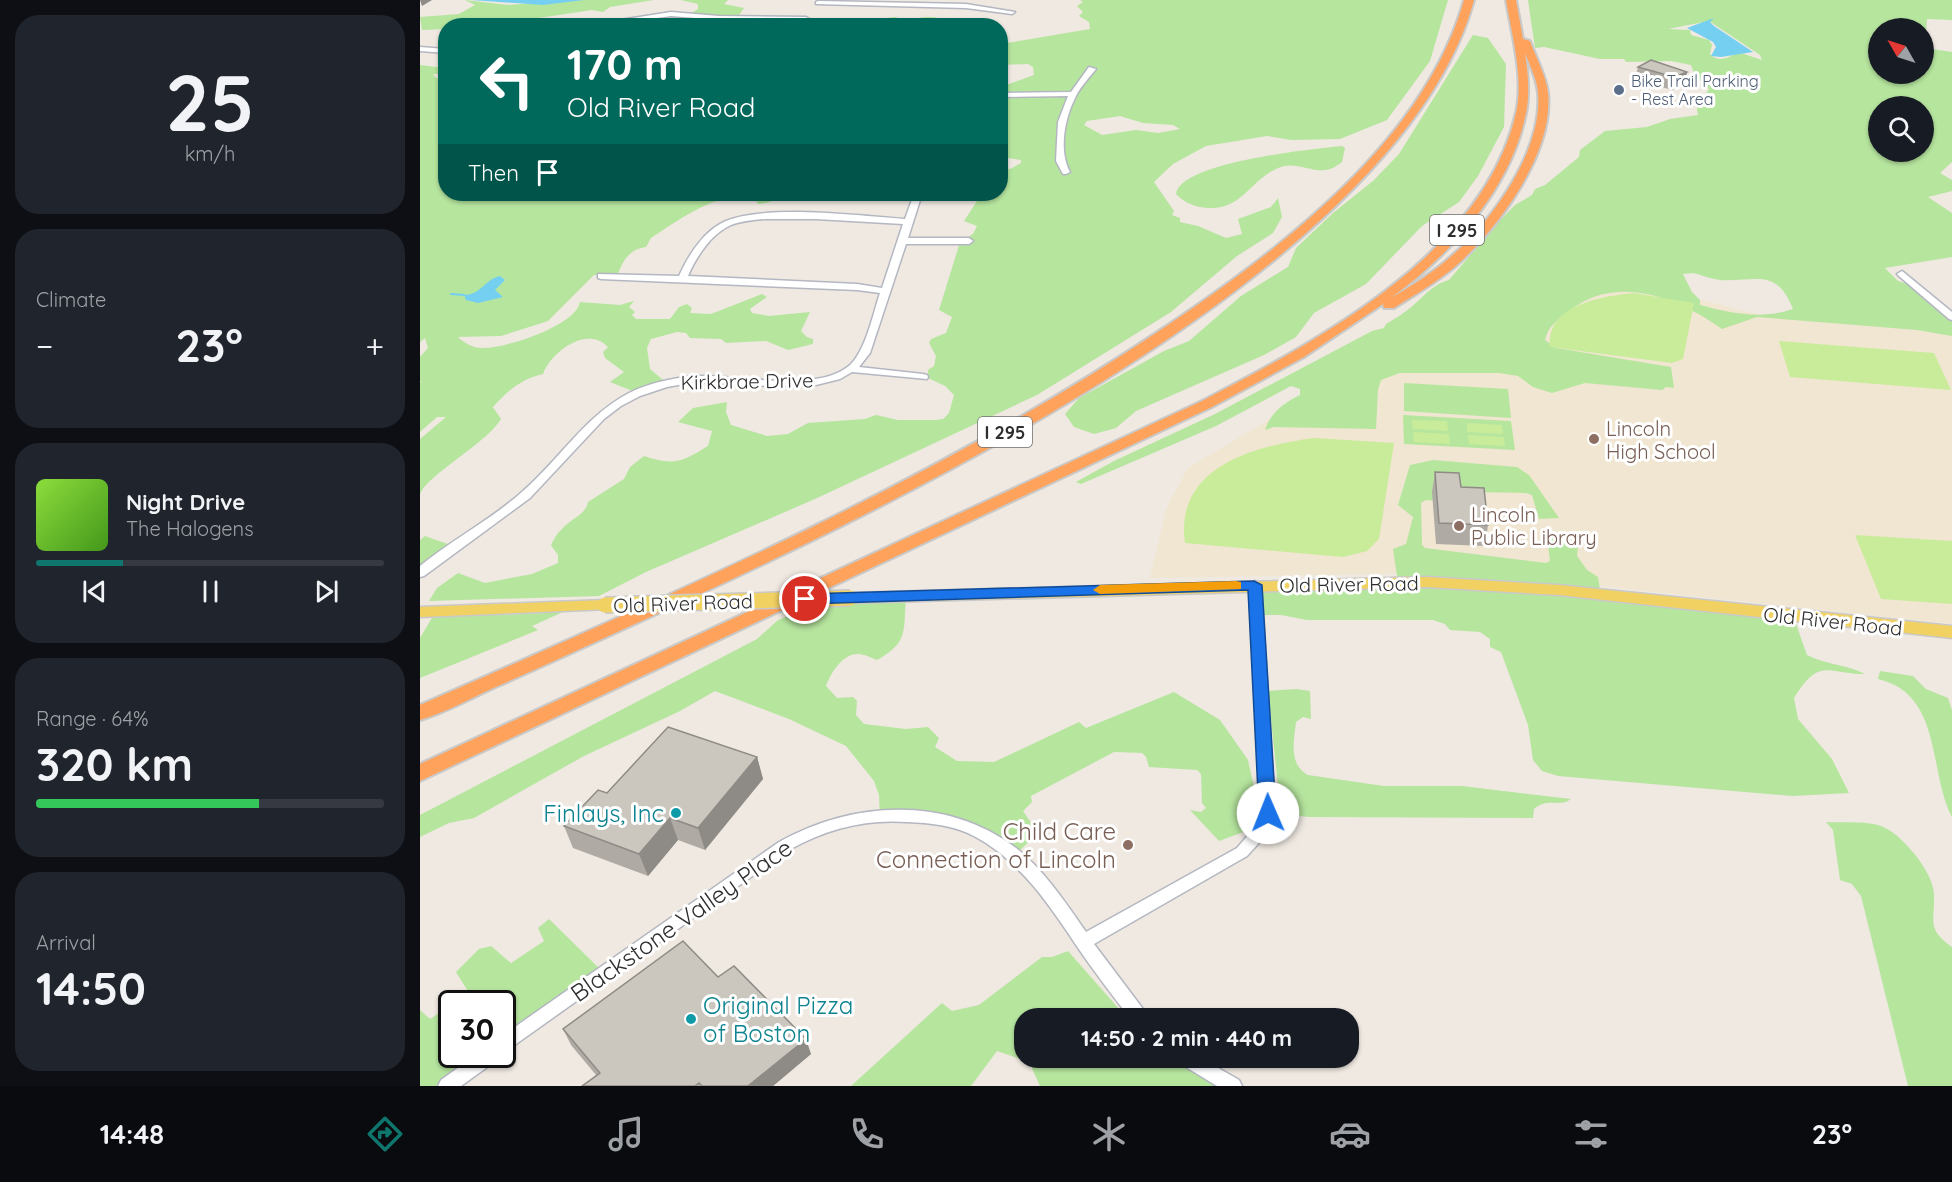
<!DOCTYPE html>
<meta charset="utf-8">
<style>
body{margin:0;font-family:Quicksand,sans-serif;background:#20242c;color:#f1f3f6;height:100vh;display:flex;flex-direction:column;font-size:22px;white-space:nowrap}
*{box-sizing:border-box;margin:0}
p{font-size:20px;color:#9ea1a6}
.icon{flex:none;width:33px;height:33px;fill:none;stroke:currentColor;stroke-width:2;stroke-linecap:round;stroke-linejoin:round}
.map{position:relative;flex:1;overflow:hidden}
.side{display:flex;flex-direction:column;gap:15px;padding:15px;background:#0d0f14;width:420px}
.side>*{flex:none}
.guide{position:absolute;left:18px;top:18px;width:570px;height:183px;border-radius:24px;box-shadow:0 2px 4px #0004;background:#00695c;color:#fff;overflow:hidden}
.needle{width:39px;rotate:309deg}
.controls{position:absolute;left:1448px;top:18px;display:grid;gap:12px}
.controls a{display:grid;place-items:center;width:66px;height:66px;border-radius:50%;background:#171b24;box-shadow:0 2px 4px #0004;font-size:30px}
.speed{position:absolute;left:18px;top:990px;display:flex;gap:12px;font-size:30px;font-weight:700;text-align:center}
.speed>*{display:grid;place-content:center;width:78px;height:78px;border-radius:50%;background:#171b24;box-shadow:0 2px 4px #0004;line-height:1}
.speed .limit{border:3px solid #111;border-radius:9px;background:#fff;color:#111}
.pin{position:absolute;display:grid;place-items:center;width:51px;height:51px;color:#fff;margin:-26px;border:3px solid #fff;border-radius:50%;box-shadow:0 2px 6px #0007}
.me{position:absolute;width:66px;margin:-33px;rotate:359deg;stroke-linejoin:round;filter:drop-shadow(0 0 4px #0008)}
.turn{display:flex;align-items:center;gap:21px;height:126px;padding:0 30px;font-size:27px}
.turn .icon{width:78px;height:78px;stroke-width:2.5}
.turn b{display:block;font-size:42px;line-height:51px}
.then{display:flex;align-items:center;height:57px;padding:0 30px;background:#0003;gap:12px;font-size:22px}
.big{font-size:45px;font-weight:800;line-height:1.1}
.side .card{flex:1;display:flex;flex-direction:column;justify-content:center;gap:9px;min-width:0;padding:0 21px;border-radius:24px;background:#20242c}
.side .dial{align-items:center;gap:0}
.dial b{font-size:78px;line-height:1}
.song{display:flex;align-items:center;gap:18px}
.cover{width:72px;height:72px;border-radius:9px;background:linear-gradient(135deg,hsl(90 70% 55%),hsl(100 70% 35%))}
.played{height:6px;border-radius:3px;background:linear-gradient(90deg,#0f766e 25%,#363941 25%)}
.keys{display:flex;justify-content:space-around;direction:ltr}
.heat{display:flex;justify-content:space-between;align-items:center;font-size:33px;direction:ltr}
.charge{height:9px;border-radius:4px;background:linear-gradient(90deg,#34c759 64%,#363941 0)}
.trip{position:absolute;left:594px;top:1008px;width:345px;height:60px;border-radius:24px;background:#171b24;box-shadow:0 2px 4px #0004;font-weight:800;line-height:60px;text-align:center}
.tabs{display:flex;height:96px;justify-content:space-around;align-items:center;background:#090b0e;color:#9ea1a6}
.tabs .icon{width:42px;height:42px}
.tabs .selected{color:#0f766e}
.tabs b{font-size:27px;color:#f1f3f6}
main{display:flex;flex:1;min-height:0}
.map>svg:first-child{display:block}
</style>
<main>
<section class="side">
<div class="card dial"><b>25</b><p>km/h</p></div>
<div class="card"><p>Climate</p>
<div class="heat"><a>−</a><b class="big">23°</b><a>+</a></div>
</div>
<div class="card">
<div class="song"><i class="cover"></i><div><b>Night Drive</b><p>The Halogens</p></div></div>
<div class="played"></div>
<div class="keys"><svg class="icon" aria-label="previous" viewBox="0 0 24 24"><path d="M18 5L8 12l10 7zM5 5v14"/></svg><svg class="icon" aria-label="pause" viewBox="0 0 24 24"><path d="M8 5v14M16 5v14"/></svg><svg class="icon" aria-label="next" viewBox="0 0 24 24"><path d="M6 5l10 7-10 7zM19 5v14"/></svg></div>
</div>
<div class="card"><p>Range · 64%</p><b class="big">320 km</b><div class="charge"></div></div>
<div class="card"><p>Arrival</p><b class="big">14:50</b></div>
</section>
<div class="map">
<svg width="1532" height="1086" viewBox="0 0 1532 1086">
<rect width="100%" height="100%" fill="#efe9e1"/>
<path fill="#f0e6d1" d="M1210 289 1255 293 1337 314 1532 333V624L1124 580 1018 573 730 578 746 509 768 468 864 411 1121 327 1161 296Z"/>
<g fill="#b6e59e" fill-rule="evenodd">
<path d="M45 0 88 5 160 0H234L190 7 183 12 172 10 92 22 26 26 25 29 2 30 0 17 39 14 55 5Z"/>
<path d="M261 0H308L304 4 324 8 317 18 344 19 337 25H276L285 19 268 15 278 9V4Z"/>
<path d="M660 0H1028L1010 61 967 120 920 139 871 140 847 136 786 146 753 164 734 182 754 211 752 215 760 218V222L778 226 806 238 822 234 818 219 851 207 858 198 862 217 853 233 817 256 751 312 617 395 395 499 226 572 179 596 9 601 17 588 38 573 65 583 112 574 138 563V555L131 545C134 539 137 533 142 529 150 519 166 515 168 502L204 479 210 467 224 456C254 466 262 462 288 446L292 431 258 422 273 408 307 402 306 412 311 425 347 436 368 434 388 423 445 419 456 415 478 420H516L523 419 529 413 534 395 525 386 508 378V370L514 366 516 356 509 343 511 339 526 333 532 317 519 310 540 242 553 234 557 226 544 221 557 201 572 200 580 194 581 168 590 169 601 163V160L581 157V111L586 109V102L581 95V87L614 75 613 67 608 64 581 65V44L670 29 669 22 659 16 663 12 657 6 663 2ZM700 116 723 123 753 125 760 129 738 133 716 130 682 135 664 125 667 121Z"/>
<path d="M1108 0H1532V20L1507 19 1505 48 1532 52V162L1520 173 1532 180V191L1508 197 1532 213V257L1465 268 1478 281 1497 287 1532 317V336L1497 330 1337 317 1302 329C1257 297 1195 273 1148 312 1137 321 1128 326 1125 340L1136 348 1251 367 1254 388 1246 387 1242 390 1165 383 1132 393 1113 387 1098 376 1079 373H980L961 380 958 390 956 429 854 427 845 430C851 412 864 403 880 395V389L871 386 796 426 661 484 656 482 694 461 795 414 952 331 964 328 966 324C974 319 983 314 990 308 1004 297 1011 285 1029 280L1081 219 1095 205 1112 195 1115 189 1125 185 1159 157 1160 150 1185 131 1227 127 1250 119 1278 115 1275 97 1285 95 1289 89 1275 75 1271 65 1251 61 1206 62 1204 59H1180L1124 47 1115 48ZM1289 21 1340 55 1342 60 1318 52C1309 58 1298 63 1290 54L1292 45 1289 40 1271 35 1270 30 1248 29ZM1458 28H1503V74H1458ZM1458 106H1503V152H1458ZM1273 273C1282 275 1291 279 1300 280 1337 282 1356 267 1373 309 1342 320 1310 313 1280 305V300L1272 292 1263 274Z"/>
<path d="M475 17C491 23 503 14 518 18L523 25H454L458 19Z"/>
<path d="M1053 35 1068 38 1086 64 1084 127 1058 176 1039 202 1002 226 946 284 894 313 876 337 844 355 716 411 696 428 674 434 654 427 645 414 659 398 744 351 769 341 821 296 868 267 876 248 913 213 953 181 979 154Z"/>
<path d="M0 65 25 68V74H13L16 78 25 77 26 194H494L462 195 449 201C431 192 384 193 365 197 355 199 347 204 338 204L335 199C297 190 261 219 231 238L226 247C210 249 203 260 198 274L174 275 128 321 81 336 38 337C44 343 53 348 62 348 84 349 156 326 160 302L200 305 214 301 209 307 215 312 212 315 216 319H250L259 307 267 304 272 308 270 313 291 314 342 294 347 297 330 309 332 313 349 316 390 312 381 331 387 337 393 339V344L368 350 346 341 306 343 301 339 270 338 266 333 257 332 231 339 227 348 230 369 249 385 220 394 190 382 204 372 185 358 183 352 188 347C167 325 131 352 123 374 103 378 87 391 73 407L81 419C66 444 5 476 0 495V439L26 417H17L0 432V382H3L0 381V357L8 348 5 338 0 342Z"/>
<path d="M922 146 925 148 922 162C918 165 911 170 905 170 894 172 877 163 864 166 829 176 824 215 780 207 770 205 763 201 756 194 760 162 893 149 922 146Z"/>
<path d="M984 383 1088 389 1091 418 984 411Z"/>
<path d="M983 415 1091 421 1095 450 984 444Z"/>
<path d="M1013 460 1097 467 1109 475 1139 518 1119 519 1112 495 1106 493 1056 492 1049 503 1006 500 1001 503 1002 545 1005 548 1126 563 1130 561 1127 537H1147L1158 546 1157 556 1167 570 1178 577 1181 596 1374 618 1387 655C1406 665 1426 664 1445 674 1407 674 1400 656 1374 698L1378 719 1412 759 1429 793 1373 796 1138 776 1122 771 1113 760 1108 725 1081 652 1070 647V639L1060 632 1030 630 1025 624 1013 620H887L861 615H838L839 586 978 583 973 549 986 544 993 517 978 505 990 465Z"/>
<path d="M5 536 36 547 0 575V540Z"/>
<path d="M486 598C483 632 489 642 457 660 452 658 444 654 438 654 422 654 411 673 406 686L417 698 433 697 437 701 436 715 444 724 486 729 508 727 519 738 515 747 537 761 574 762 659 722 666 728 754 692 800 720 828 760 838 805 826 831 799 841 770 810 781 812 786 808 782 803 781 774 777 770 729 767 726 757 722 753 694 752 611 796 612 802 603 811 618 833 595 855C547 824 515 822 460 819L459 795 454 781 426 746 369 719 295 691 260 711 164 756 54 818 29 823 0 837V815L337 639 358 620 406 602Z"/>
<path d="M71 609 85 615 143 612 112 626 118 630 0 678V638L16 611Z"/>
<path d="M1460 671 1493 676 1506 689 1528 698 1532 710V817C1508 772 1523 694 1458 679Z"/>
<path d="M876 689 890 691 891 719 883 717 876 722C874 741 868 764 888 775L964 786H1042L1151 799C1140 808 1128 797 1114 809L1113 818 889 817 861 814 848 691Z"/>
<path d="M1406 822C1422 823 1442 821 1458 825 1480 831 1513 871 1514 894 1515 922 1506 928 1532 947V1086H1488L1441 896 1432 884 1420 880 1413 830Z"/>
<path d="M129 919 185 974 83 1051 82 1004H33L49 993 36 972 59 949 71 946 91 963 124 941 118 928Z"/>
<path d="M648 951 707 1018H604V1058H763L808 1086H620L609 1062 577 1051 551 1086H431L522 1003 532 1011 559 1005 622 957H632Z"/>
<path d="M31 1005 32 1054 78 1055 35 1086H0V1010L10 1019Z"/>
</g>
<g fill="#c9ec9a">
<path d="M1214 293 1274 303 1263 359 1252 363 1130 347C1125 305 1183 296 1214 293Z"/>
<path d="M1359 341 1514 353 1531 390 1370 377Z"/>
<path d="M992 420 1027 421 1028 431 993 429Z"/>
<path d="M1047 423 1082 425 1083 434 1047 432Z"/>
<path d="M993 432 1029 434 1030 444 994 442Z"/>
<path d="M1048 435 1084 437 1085 446 1049 444Z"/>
<path d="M894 438 974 443 959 539 947 551 923 557 765 543C754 467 834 446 894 438Z"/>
<path d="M1435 535 1532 541V604L1461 599Z"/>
</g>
<g fill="#75cff0">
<path d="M51 0H164L123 5Z"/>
<path d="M1294 18 1290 22 1294 26 1333 52 1301 57 1291 56 1296 47 1293 42 1267 28Z"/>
<path d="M80 276 85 280 75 290 83 297 58 303 46 300 44 295C61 295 65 279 80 276Z"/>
</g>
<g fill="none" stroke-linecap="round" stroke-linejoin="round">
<path stroke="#75cff0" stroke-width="2" d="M31 294 44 295"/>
<defs>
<g id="minor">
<path d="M398 1 546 4 595 12 592 14 546 8 396 4V2Z"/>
<path d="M251 12 299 16 386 17 389 19 386 21 299 20 251 16 183 26H162Z"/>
<path d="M0 47 26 49V53L0 51Z"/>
<path d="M669 67 676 69C669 78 661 86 656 96 645 117 638 150 650 172L646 174H643L636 161 638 122 648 96 580 97V93L651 92Z"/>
<path d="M494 194H502L488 238H549L553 241 549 244H486L450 353 439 367 503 374 507 375 508 377 507 379 432 372 420 379 396 385 349 386 275 382 247 387 220 396 201 406 184 419 110 498 4 576 0 577V566C33 539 71 520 103 491 140 459 165 416 209 393 231 382 260 376 284 376 323 376 401 393 431 364 446 349 453 314 460 293L437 290 181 279 178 278V274L259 276C268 256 284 230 306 221 348 204 438 216 485 219ZM345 219H396L483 224 462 288 437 284 268 276C276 257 291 234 311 225 322 221 334 220 345 219Z"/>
<path d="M1482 271 1532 312V320L1529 319 1479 276 1477 274Z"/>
<path d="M835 581 841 585 855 813 848 833 827 856 674 944 726 1013 728 1018H710C692 995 673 970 656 945 629 904 599 860 554 836 533 825 510 823 487 822 445 819 406 829 369 850L82 1054V1036L359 842C433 801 526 795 596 848 624 870 646 903 666 932L817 848 836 826 841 813 829 585Z"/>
<path d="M57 1054H79L77 1060 41 1086H18L21 1080Z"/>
<path d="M758 1058H781L819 1080 822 1086H797L761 1064Z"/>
</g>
<g id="major">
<path d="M1007 577 1139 585 1532 626V638L1139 595 1007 587 430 603 422 598 430 593Z"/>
<path d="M185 600 193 605 191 609 0 617V607Z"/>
</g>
<g id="highway">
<path d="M1044 0H1054C981 268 466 509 228 618 178 641 128 664 78 686 53 697 27 712 0 720V705C253 594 508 485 739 331 857 252 1004 143 1044 0Z"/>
<path d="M1086 0H1096L1103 39 1110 41C1116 58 1126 75 1128 93 1134 152 1080 226 1038 264 1019 281 996 294 974 308H964L963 304 884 357 792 407 0 781V764L782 401C899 340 1064 253 1096 113 1104 77 1092 36 1086 0ZM1105 53C1110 66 1117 79 1118 93 1123 151 1071 223 1028 259 1011 274 991 286 971 298 1032 253 1091 189 1106 113 1110 94 1108 73 1105 53Z"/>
</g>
</defs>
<use href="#minor" stroke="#b4b7c1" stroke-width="3"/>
<use href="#major" stroke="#c9c9c9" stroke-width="3"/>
<use href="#highway" stroke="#c9c9c9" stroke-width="4"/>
<use href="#minor" fill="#fff" fill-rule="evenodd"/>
<use href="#major" fill="#f2d163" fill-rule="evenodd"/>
<use href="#highway" fill="#ffa35c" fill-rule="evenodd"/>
<defs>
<path id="major-bridge" d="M185 605 430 598"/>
</defs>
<use href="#major-bridge" stroke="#c9c9c9" stroke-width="18" stroke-linecap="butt"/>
<use href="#major-bridge" stroke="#f2d163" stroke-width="15"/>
</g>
<g fill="#afaba4">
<path d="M1218 67 1267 72 1264 84 1252 90 1215 79Z"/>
<path d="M1015 472 1068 525 1065 546 1016 544 1012 492Z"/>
<path d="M337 757 343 779 285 850 258 840 228 876 153 848 144 826 187 793Z"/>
<path d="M298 977 391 1054 353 1086H162L176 1075 151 1045 143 1029Z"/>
</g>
<g fill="#8e8b86">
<path d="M0 0H12L2 6Z"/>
<path d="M1267 72 1264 84 1252 90 1254 77Z"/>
<path d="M337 757 343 779 285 850 278 828Z"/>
<path d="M250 818 258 840 228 876 219 854Z"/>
<path d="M386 1039 391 1054 353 1086H328Z"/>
</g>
<g fill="#cbc7bf" stroke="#8e8b86" stroke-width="1.5">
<path d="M1231 60 1267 72 1254 77 1218 67Z"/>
<path d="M1015 472 1039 473 1041 487 1064 488 1068 525 1019 523Z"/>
<path d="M248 727 337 757 278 828 250 818 219 854 144 826 178 790 187 793Z"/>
<path d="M263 941 298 977 314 966 386 1039 328 1086H282L279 1083 275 1086H162L180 1073 143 1029Z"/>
</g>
<path fill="#1a73e8" stroke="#114b97" stroke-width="1.5" d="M834 581 842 585 856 813 854 818H842L839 813 828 590 385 604 378 599 385 594Z"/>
<path fill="#f59e0b" d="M816 581 821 582V589L680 594 673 590 680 585Z"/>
<circle fill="#5c6f8a" stroke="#fff" stroke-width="2" cx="1199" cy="90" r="6"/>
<g fill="#8d6e63" stroke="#fff" stroke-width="2">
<circle cx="1174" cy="439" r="6"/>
<circle cx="1039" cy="526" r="6"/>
<circle cx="708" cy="845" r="6"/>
</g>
<g fill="#0f9aa8" stroke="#fff" stroke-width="2">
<circle cx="256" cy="813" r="6"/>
<circle cx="271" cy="1019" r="6"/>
</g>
<g text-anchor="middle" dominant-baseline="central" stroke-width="6" stroke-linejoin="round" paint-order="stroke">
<g font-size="16" fill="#4e5e75" stroke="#fff" text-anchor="start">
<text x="1211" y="81">Bike Trail Parking<tspan x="1211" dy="18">- Rest Area</tspan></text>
</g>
<g fill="#fff" stroke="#6d6d6d" stroke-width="1.5">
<rect x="1010" y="215" width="54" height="30" rx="4.5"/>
<rect x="558" y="417" width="54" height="30" rx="4.5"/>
</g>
<g font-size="18" font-weight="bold" fill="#2e2e2e">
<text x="1037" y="230">I 295</text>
<text x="585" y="432">I 295</text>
</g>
<g font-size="20" fill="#2e2e2e" stroke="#fff">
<text transform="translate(327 381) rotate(-1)">Kirkbrae Drive</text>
<text transform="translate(929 584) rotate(-1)">Old River Road</text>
<text transform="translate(263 603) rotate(-2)">Old River Road</text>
<text transform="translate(1413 621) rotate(6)">Old River Road</text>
</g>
<g font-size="20" fill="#785e54" stroke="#fff" text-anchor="start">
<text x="1186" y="428">Lincoln<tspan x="1186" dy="23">High School</tspan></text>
<text x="1051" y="514">Lincoln<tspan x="1051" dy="23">Public Library</tspan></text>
</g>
<g font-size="24" fill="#0d838f" stroke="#fff" text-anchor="end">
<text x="244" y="813">Finlays, Inc</text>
<text x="283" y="1005" text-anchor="start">Original Pizza<tspan x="283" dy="28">of Boston</tspan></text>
</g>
<g font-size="24" fill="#785e54" stroke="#fff" text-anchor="end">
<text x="696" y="831">Child Care<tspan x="696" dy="28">Connection of Lincoln</tspan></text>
</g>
<g font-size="24" fill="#2e2e2e" stroke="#fff">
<text transform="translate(261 920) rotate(-35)">Blackstone Valley Place</text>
</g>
</g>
</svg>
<div class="controls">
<a><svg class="needle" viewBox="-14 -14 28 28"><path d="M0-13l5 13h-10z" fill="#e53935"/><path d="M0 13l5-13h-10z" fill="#9ea1a6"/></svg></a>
<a><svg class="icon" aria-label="search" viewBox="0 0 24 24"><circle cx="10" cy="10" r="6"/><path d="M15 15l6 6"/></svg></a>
</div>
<div class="speed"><div class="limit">30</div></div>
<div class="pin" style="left:385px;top:599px;background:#d93025"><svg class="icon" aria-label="arrive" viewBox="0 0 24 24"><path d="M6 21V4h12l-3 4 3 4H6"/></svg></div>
<svg class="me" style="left:848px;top:813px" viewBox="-20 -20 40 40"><circle r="19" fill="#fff"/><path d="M0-13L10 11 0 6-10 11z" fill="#1a73e8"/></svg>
<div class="trip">14:50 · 2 min · 440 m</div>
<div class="guide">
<div class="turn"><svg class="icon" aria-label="left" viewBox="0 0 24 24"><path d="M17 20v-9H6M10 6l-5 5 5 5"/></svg><div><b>170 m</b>Old River Road</div></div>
<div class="then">Then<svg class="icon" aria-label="arrive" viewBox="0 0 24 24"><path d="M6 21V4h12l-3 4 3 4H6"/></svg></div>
</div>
</div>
</main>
<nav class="tabs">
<b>14:48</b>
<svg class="icon selected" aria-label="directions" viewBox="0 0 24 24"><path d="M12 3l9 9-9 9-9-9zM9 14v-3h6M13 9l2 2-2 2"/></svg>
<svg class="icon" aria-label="music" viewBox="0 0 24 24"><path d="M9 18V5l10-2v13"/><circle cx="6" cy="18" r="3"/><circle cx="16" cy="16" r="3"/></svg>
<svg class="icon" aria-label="phone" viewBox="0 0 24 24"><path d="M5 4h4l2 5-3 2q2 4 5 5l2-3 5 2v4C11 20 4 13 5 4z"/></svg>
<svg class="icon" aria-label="climate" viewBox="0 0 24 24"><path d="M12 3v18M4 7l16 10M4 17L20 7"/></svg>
<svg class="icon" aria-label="car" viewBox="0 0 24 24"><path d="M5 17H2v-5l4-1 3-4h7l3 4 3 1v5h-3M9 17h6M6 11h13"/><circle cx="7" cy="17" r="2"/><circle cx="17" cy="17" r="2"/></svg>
<svg class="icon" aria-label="filters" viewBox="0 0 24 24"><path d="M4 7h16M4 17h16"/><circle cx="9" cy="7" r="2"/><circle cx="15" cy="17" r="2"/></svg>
<b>23°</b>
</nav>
